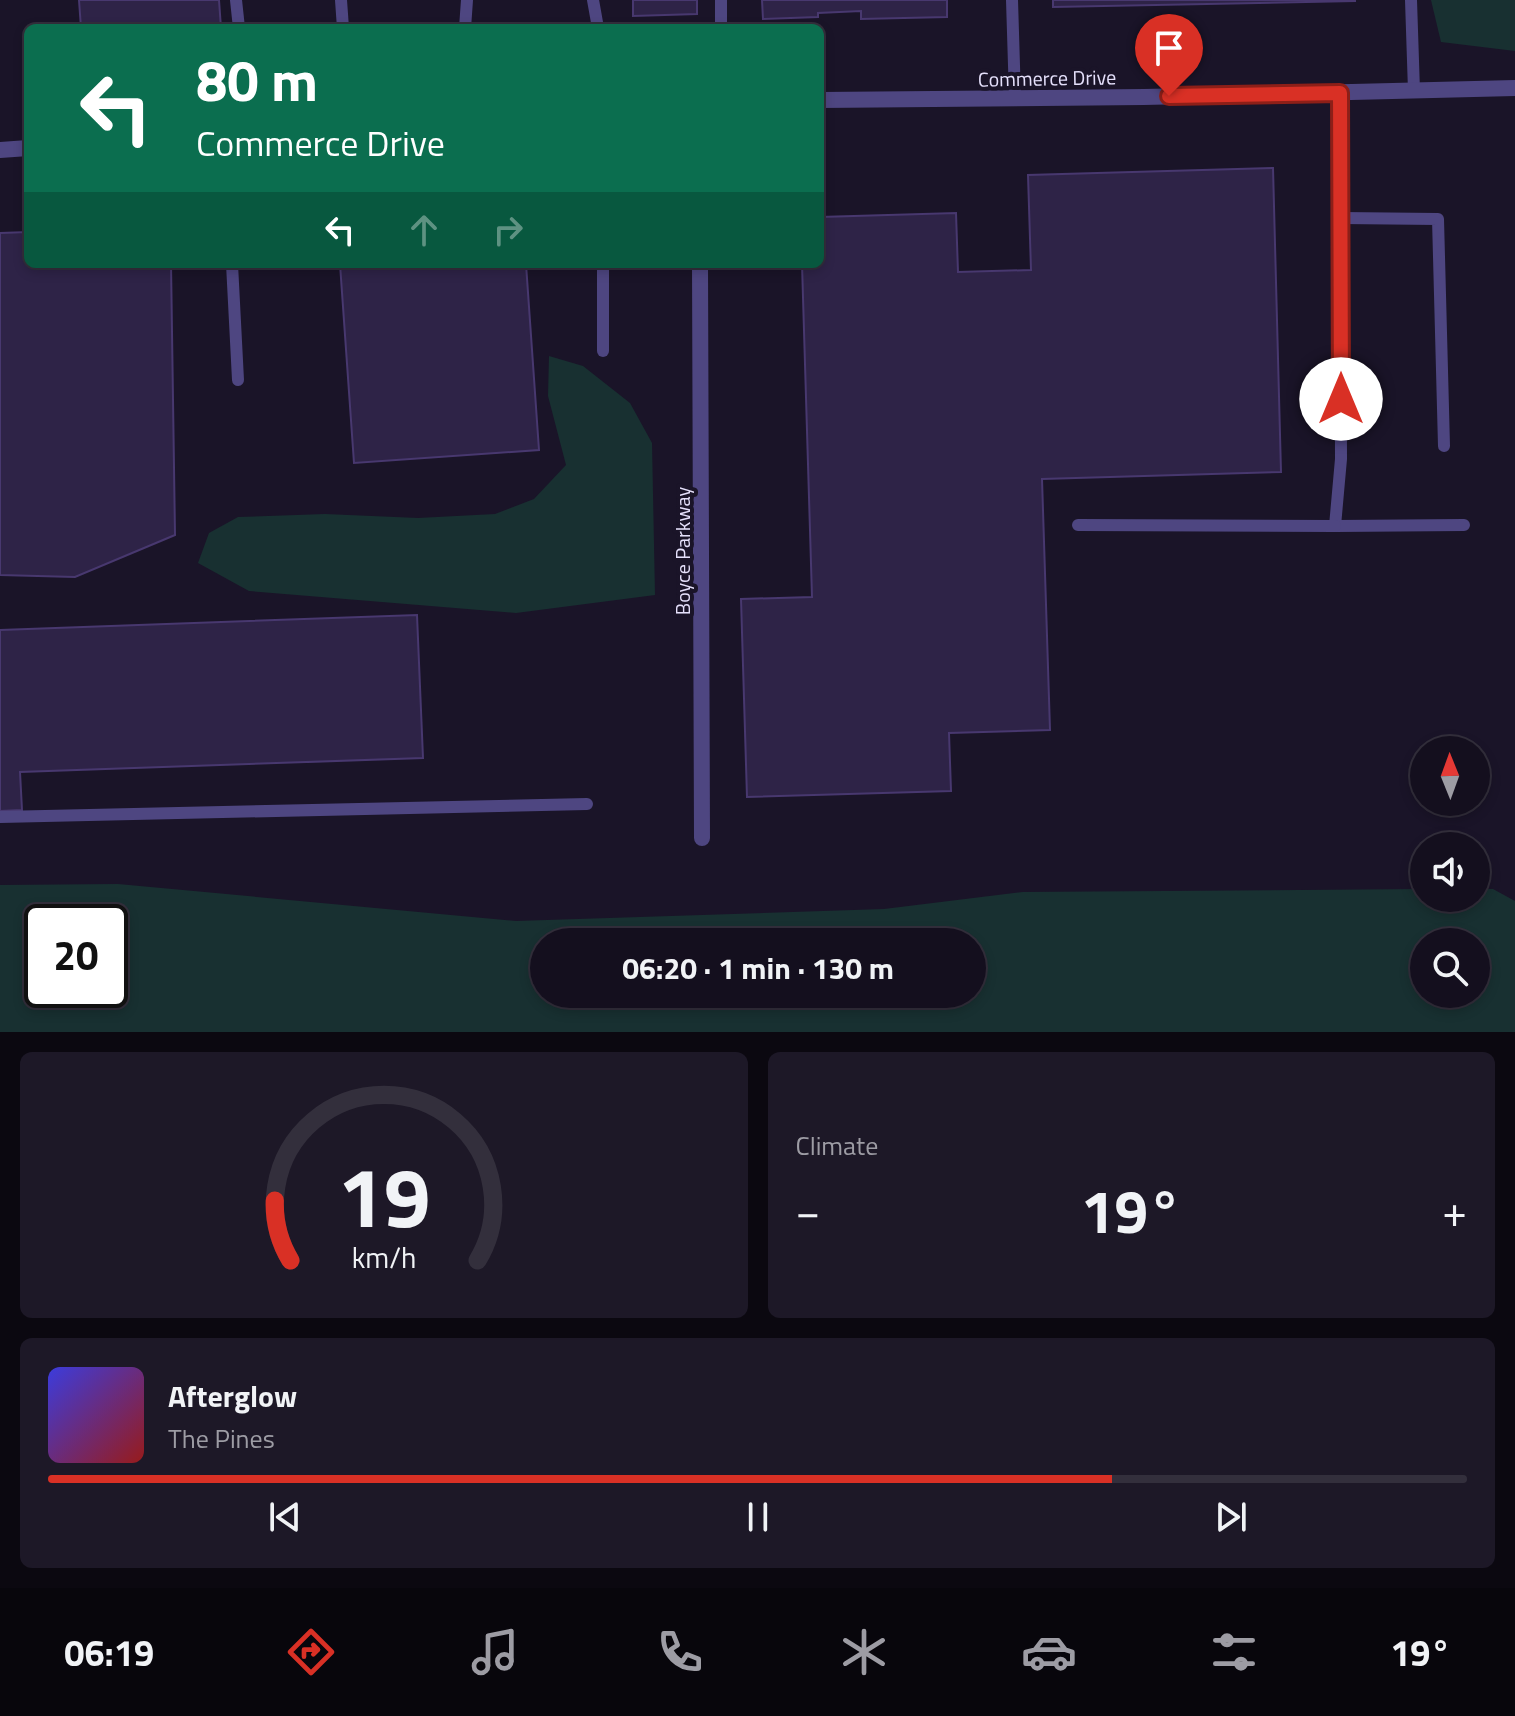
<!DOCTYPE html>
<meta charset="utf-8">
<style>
body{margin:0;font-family:"Titillium Web",sans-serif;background:#1d1827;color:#f1f3f6;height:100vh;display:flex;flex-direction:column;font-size:30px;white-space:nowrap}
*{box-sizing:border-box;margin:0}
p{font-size:26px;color:#9d9ca4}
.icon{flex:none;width:44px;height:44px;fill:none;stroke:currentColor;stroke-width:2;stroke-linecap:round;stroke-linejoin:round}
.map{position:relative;height:1032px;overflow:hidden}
.drawer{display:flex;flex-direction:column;gap:20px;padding:20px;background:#0b0810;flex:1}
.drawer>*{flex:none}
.banner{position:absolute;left:24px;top:24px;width:800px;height:244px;border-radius:12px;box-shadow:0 4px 12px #0003,0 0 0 2px #332f3c;background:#0b6e4f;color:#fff;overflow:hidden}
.needle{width:52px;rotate:359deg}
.tools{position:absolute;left:1410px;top:736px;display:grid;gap:16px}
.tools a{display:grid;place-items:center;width:80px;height:80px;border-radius:50%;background:#140f1e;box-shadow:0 4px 12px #0003,0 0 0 2px #332f3c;font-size:40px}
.speed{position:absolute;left:24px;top:904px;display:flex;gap:16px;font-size:40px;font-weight:700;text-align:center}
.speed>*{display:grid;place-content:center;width:104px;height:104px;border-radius:50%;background:#140f1e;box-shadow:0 4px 12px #0003,0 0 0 2px #332f3c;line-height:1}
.speed .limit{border:4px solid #111;border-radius:12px;background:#fff;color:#111}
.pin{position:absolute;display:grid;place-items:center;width:68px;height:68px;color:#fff;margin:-82px -34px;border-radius:50% 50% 50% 0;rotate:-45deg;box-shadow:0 0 8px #0007}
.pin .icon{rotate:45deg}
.me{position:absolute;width:88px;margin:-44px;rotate:0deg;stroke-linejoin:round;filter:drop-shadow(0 0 6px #0008)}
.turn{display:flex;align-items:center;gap:28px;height:168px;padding:0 40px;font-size:36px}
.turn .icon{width:104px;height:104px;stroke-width:2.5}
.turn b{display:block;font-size:56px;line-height:68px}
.lanes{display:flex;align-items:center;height:76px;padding:0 40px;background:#0003;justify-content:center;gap:40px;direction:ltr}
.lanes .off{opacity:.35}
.big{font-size:60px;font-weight:700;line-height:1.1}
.drawer .tile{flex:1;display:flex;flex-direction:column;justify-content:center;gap:12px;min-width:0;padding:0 28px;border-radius:12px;background:#1d1827}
.drawer .dial{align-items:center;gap:0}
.dial svg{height:208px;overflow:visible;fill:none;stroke:#332f3c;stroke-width:7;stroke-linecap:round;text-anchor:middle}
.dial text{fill:#f1f3f6;stroke:none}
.song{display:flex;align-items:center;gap:24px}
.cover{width:96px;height:96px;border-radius:12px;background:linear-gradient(135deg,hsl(240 70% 55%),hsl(0 70% 35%))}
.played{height:8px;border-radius:4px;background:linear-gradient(90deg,#d93025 75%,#332f3c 75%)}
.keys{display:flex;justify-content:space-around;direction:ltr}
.heat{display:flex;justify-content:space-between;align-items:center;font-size:44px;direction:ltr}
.drawer .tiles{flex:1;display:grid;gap:20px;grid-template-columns:1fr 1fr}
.tile:last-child{grid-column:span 2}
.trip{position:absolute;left:530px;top:928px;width:456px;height:80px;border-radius:40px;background:#140f1e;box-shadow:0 4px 12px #0003,0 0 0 2px #332f3c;font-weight:700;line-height:80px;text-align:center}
.tabs{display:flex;height:128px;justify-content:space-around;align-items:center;background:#08060c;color:#9d9ca4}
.tabs .icon{width:56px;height:56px}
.tabs .active{color:#d93025}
.tabs b{font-size:36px;color:#f1f3f6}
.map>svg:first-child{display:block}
</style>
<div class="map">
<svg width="1515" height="1032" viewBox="0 0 1515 1032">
<rect width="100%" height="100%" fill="#1a1428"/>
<g fill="#183031" fill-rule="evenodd">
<path d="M1431 0H1515V51L1441 42Z"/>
<path d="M549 356 583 366 630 403 652 443 655 595 516 613 249 591 198 563 209 533 238 517 325 514 418 518 495 514 534 499 566 465 548 396Z"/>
<path d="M118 884 516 921 884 909 1023 892 1424 889V898H1476V889H1493L1515 901V1032H0V885ZM42 922H110V990H42ZM544 942H972V994H544ZM1424 942H1476V994H1424Z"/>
</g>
<g fill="#2e2347" stroke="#48386f" stroke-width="2">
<path d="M79 0H219L221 28H81Z"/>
<path d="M633 0H697V14L633 16Z"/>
<path d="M762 0H947V17L861 19V11L818 13V17L763 19Z"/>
<path d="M1053 0H1355V1L1053 7Z"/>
<path d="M1273 168 1281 472 1042 479 1050 730 949 733 951 791 747 797 741 599 812 597 802 264H820V217L956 213 958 272 1031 270 1028 175Z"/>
<path d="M28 232V264H171L175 535 75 577 0 575V233Z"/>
<path d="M340 264H526L539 450 354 463Z"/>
<path d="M417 615 423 758 20 772 22 810 0 811V630Z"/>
</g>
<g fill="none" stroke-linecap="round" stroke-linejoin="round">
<g stroke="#4e4681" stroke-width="12">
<path d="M236 0 239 28"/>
<path d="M341 0 343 28"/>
<path d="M593 0 598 28"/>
<path d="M721 0V28"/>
<path d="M1012 0 1015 98"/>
<path d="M1411 0 1414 91"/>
<path d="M465 28 467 0"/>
<path d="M1340 93 1341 459 1335 526 1464 525"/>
<path d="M1341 218 1438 219 1444 446"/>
<path d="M232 264 238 380"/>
<path d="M603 264V351"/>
<path d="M1078 525 1335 526"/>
<path d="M0 817 587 804"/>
</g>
<path stroke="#4e4681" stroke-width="16" d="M700 264 702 838"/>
<g stroke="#4e4681" stroke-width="16">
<path d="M820 100 1144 97 1515 88"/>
<path d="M0 150 28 148"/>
</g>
</g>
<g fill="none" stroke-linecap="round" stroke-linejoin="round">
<defs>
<path id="route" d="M1169 96 1340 93 1341 399"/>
</defs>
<use href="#route" stroke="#8d1f18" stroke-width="20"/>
<use href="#route" stroke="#d93025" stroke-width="14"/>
</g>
<g text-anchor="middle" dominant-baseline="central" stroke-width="8" stroke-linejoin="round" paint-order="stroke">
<g font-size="20" fill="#e5e0fb" stroke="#1a1428">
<text transform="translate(1047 78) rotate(-1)">Commerce Drive</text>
<text transform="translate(682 551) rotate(-90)">Boyce Parkway</text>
</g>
</g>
</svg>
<div class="tools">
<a><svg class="needle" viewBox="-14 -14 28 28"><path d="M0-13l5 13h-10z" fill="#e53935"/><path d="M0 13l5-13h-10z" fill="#9d9ca4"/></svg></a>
<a><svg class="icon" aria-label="sound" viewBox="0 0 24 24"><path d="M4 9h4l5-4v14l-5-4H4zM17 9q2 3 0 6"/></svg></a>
<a><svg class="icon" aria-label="search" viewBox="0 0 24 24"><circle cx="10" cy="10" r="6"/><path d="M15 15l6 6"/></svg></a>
</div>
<div class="speed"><div class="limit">20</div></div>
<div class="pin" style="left:1169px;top:96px;background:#d93025"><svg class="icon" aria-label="arrive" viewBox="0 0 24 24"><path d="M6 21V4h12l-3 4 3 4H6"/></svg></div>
<svg class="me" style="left:1341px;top:399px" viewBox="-20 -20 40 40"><circle r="19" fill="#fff"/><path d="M0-13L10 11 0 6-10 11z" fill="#d93025"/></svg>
<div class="trip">06:20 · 1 min · 130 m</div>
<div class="banner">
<div class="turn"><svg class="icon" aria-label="left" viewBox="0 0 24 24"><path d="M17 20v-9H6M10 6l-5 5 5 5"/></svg><div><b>80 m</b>Commerce Drive</div></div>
<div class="lanes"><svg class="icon" aria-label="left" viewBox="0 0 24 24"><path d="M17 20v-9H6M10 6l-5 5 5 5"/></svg><svg class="icon off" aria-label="ahead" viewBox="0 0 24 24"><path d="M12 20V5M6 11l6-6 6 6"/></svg><svg class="icon off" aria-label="right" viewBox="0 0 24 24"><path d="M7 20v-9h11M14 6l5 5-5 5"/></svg></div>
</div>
</div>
<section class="drawer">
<div class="tiles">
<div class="tile dial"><svg viewBox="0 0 100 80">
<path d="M14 69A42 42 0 1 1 86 69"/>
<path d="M14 69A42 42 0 0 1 8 46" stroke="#d93025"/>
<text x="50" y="56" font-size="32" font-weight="700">19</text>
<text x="50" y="72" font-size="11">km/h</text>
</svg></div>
<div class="tile"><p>Climate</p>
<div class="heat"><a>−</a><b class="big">19°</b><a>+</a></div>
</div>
<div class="tile">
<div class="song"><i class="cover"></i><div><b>Afterglow</b><p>The Pines</p></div></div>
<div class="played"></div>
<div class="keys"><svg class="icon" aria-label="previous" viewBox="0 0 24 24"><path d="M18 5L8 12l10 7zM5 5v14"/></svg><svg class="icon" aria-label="pause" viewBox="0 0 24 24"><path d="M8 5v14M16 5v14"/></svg><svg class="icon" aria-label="next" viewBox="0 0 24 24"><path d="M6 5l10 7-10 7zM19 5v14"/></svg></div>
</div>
</div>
</section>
<nav class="tabs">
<b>06:19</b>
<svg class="icon active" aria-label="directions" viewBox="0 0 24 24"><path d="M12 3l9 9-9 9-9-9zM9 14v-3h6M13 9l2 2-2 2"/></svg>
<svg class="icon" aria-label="music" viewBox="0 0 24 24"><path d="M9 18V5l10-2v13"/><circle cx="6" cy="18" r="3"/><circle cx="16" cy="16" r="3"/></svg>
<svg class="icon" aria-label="phone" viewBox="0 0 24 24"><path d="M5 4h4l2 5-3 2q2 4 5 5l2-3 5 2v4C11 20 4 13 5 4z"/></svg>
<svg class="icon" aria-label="climate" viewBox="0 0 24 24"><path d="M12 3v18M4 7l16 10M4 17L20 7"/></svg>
<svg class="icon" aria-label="car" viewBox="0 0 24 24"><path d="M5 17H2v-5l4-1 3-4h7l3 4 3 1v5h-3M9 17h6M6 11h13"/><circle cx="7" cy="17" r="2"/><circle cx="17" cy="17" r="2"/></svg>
<svg class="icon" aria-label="filters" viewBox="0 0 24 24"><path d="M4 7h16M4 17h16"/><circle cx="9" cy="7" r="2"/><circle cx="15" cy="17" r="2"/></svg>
<b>19°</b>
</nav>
